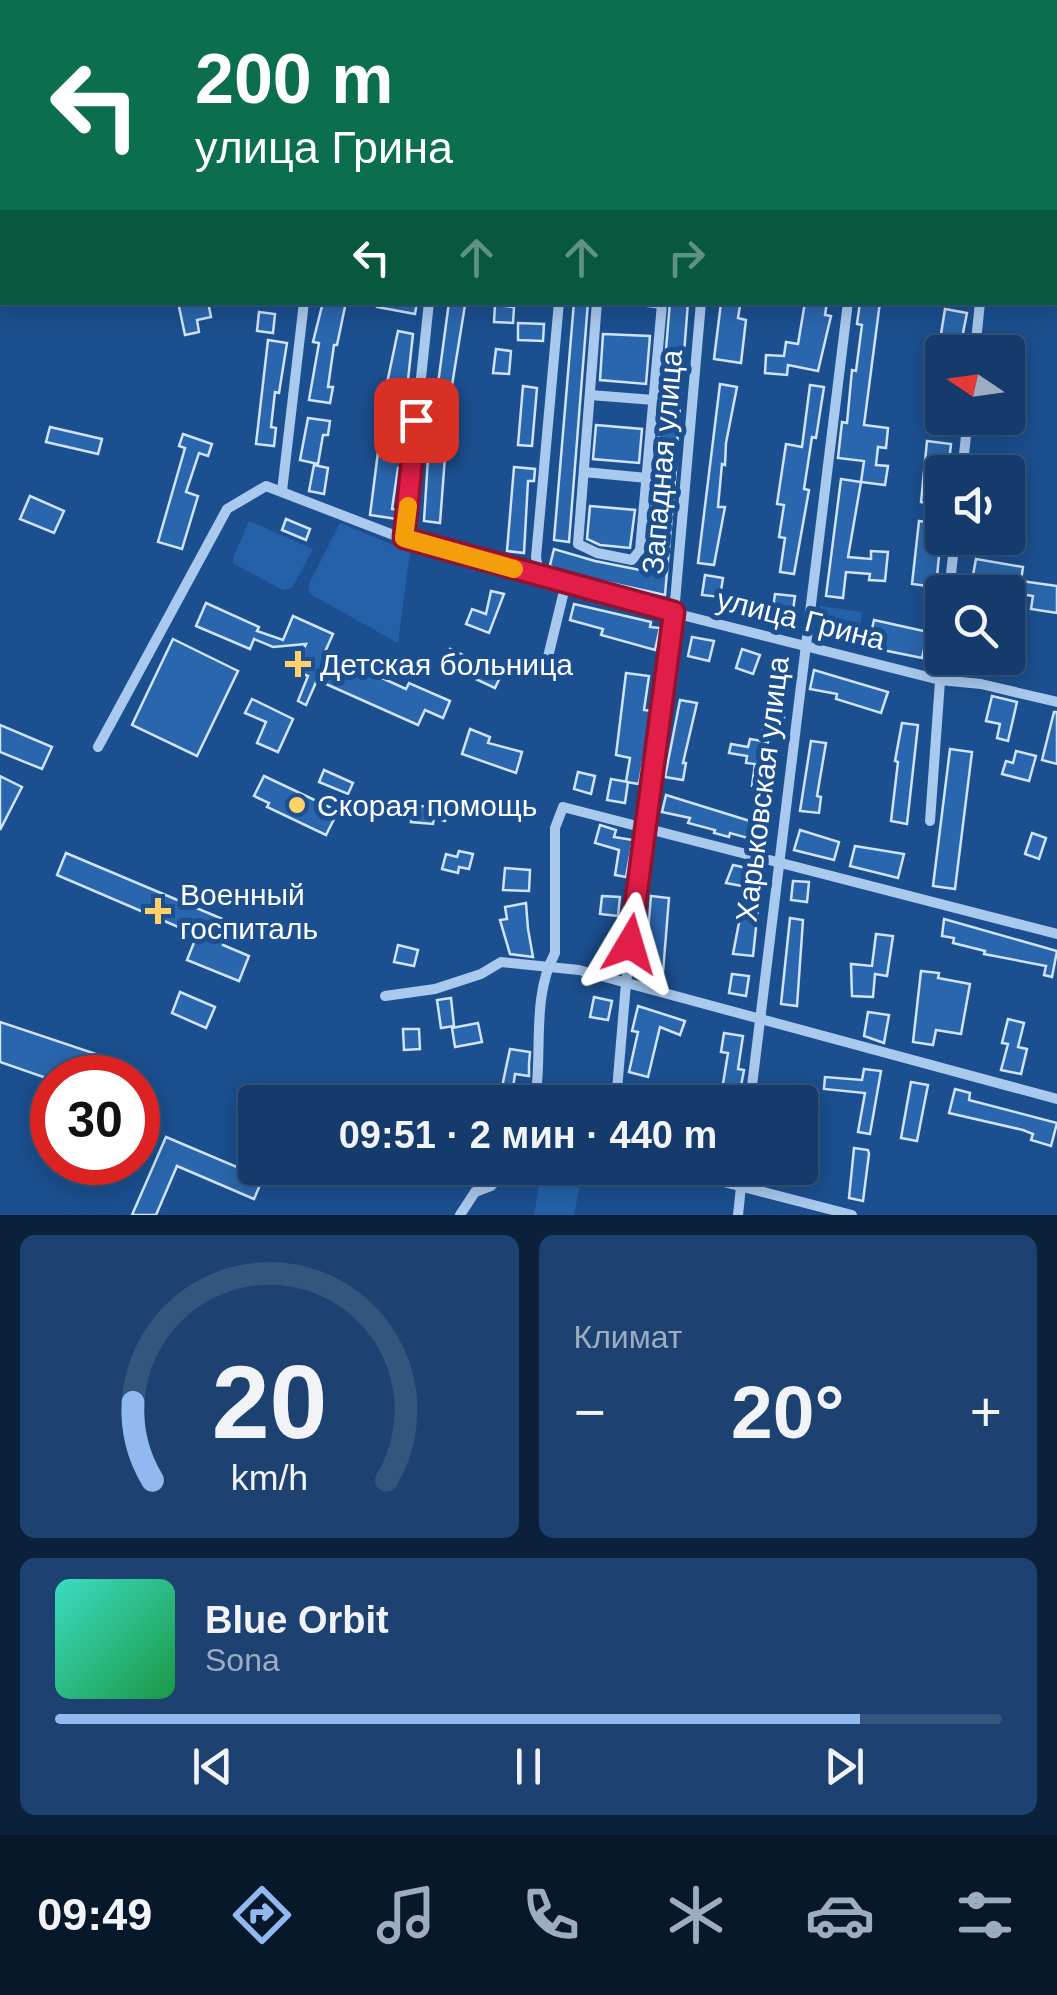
<!DOCTYPE html>
<html lang="ru">
<meta charset="utf-8">
<style>
body{margin:0;font-family:Helvetica,sans-serif;background:#1d4271;color:#f1f3f6;height:100vh;display:flex;flex-direction:column;font-size:38px;white-space:nowrap}
*{box-sizing:border-box;margin:0}
p{font-size:32px;color:#9dadc1}
.icon{flex:none;width:55px;height:55px;fill:none;stroke:currentColor;stroke-width:2;stroke-linecap:round;stroke-linejoin:round}
.map{position:relative;height:1215px;overflow:hidden}
.sheet{display:flex;flex-direction:column;gap:20px;padding:20px;background:#0b203b;flex:1}
.sheet>*{flex:none}
.hud{position:absolute;left:0px;top:0px;width:1058px;height:305px;box-shadow:0 5px 25px #0003,0 0 0 2px #33557e;background:#0b6e4f;color:#fff;overflow:hidden}
.needle{width:65px;rotate:283deg}
.tools{position:absolute;left:925px;top:335px;display:grid;gap:20px}
.tools a{display:grid;place-items:center;width:100px;height:100px;border-radius:10px;background:#143b6b;box-shadow:0 5px 25px #0003,0 0 0 2px #33557e;font-size:50px}
.speed{position:absolute;left:30px;top:1055px;display:flex;gap:20px;font-size:50px;font-weight:700;text-align:center}
.speed>*{display:grid;place-content:center;width:130px;height:130px;border-radius:50%;background:#143b6b;box-shadow:0 5px 25px #0003,0 0 0 2px #33557e;line-height:1}
.speed .limit{border:15px solid #d22;background:#fff;color:#111}
.pin{position:absolute;display:grid;place-items:center;width:85px;height:85px;color:#fff;margin:-42px;border-radius:20px;box-shadow:0 5px 15px #0006}
.me{position:absolute;width:110px;margin:-55px;rotate:7deg;stroke-linejoin:round;filter:drop-shadow(0 0 8px #0008)}
.turn{display:flex;align-items:center;gap:35px;height:210px;padding:0 30px;font-size:45px}
.turn .icon{width:130px;height:130px;stroke-width:2.5}
.turn b{display:block;font-size:70px;line-height:85px}
.lanes{display:flex;align-items:center;height:95px;padding:0 30px;background:#0003;justify-content:center;gap:50px;direction:ltr}
.lanes .off{opacity:.35}
.big{font-size:75px;font-weight:800;line-height:1.1}
.sheet .tile{flex:1;display:flex;flex-direction:column;justify-content:center;gap:15px;min-width:0;padding:0 35px;border-radius:15px;background:#1d4271}
.sheet .dial{align-items:center;gap:0}
.dial svg{height:260px;overflow:visible;fill:none;stroke:#33557e;stroke-width:7;stroke-linecap:round;text-anchor:middle}
.dial text{fill:#f1f3f6;stroke:none}
.song{display:flex;align-items:center;gap:30px}
.cover{width:120px;height:120px;border-radius:15px;background:linear-gradient(135deg,hsl(170 70% 55%),hsl(140 70% 35%))}
.played{height:10px;border-radius:5px;background:linear-gradient(90deg,#90b9f0 85%,#33557e 85%)}
.keys{display:flex;justify-content:space-around;direction:ltr}
.heat{display:flex;justify-content:space-between;align-items:center;font-size:55px;direction:ltr}
.sheet .tiles{flex:1;display:grid;gap:20px;grid-template-columns:1fr 1fr}
.tile:last-child{grid-column:span 2}
.trip{position:absolute;left:238px;top:1085px;width:580px;height:100px;border-radius:10px;background:#143b6b;box-shadow:0 5px 25px #0003,0 0 0 2px #33557e;font-weight:800;line-height:100px;text-align:center}
.dock{display:flex;height:160px;justify-content:space-around;align-items:center;background:#08182b;color:#9dadc1}
.dock .icon{width:70px;height:70px}
.dock .selected{color:#90b9f0}
.dock b{font-size:45px;color:#f1f3f6}
.map>svg:first-child{display:block}
</style>
<div class="map">
<svg width="1057" height="1215" viewBox="0 0 1057 1215">
<rect width="100%" height="100%" fill="#1b4f8f"/>
<g fill="#2461a8">
<path d="M249 521 313 549 292 588 283 590 234 564 233 558Z"/>
<path d="M340 523 410 552 398 643 310 594 308 586Z"/>
<path d="M820 606 862 612 859 640 816 634Z"/>
<path d="M542 1168H583L574 1215H534Z"/>
</g>
<g fill="#2a66ad" stroke="#cfe3fa" stroke-width="2.5">
<path d="M178 302H208L211 317 197 320 199 332 185 335Z"/>
<path d="M323 302H346L337 345H334L328 387H333L330 403 309 400 319 343 313 342Z"/>
<path d="M377 302H417L415 314 377 307Z"/>
<path d="M449 302 465 305 449 404 440 523 424 521 428 458Z"/>
<path d="M574 302H588L569 542 554 540Z"/>
<path d="M670 302H688L677 445 658 444Z"/>
<path d="M805 302H827L825 315 831 316 818 371 788 365 787 375 765 373 766 355 784 356 786 342 798 344Z"/>
<path d="M860 302H880L864 425 888 428 886 448 878 447 876 465 888 466 885 485 861 482 864 461 838 458 842 422 847 423 852 370 856 371 862 325 857 324Z"/>
<path d="M721 303 740 306 738 318 746 320 741 363 714 359Z"/>
<path d="M495 305 514 307 513 323 494 322Z"/>
<path d="M945 309 967 313 962 338 941 334Z"/>
<path d="M259 312 275 314 273 333 257 331Z"/>
<path d="M518 323 544 324 543 341 518 340Z"/>
<path d="M398 331 413 334 400 454 403 455 402 468H398L392 509 398 510 397 519 370 515 378 452H384L389 422H386L390 389 386 388Z"/>
<path d="M603 334 650 336 646 384 600 380Z"/>
<path d="M268 340 287 343 279 393 275 392 271 427 276 428 274 446 256 444Z"/>
<path d="M496 349 511 351 509 374 493 373Z"/>
<path d="M936 356 942 357V425L929 423Z"/>
<path d="M720 384 737 387 726 443 725 465 722 464 718 507H725L714 565 698 563Z"/>
<path d="M810 385 824 387 816 438 812 437 804 489 809 490 794 574 780 572 785 538 779 537 784 505 777 504 786 444 802 447Z"/>
<path d="M523 386 537 388 532 446 518 445Z"/>
<path d="M308 418 330 421 328 435H323L318 464 300 460Z"/>
<path d="M596 425 642 429 639 463 593 459Z"/>
<path d="M50 427 102 439 98 454 46 442Z"/>
<path d="M183 434 212 444 208 456 199 453 186 492 198 496 182 549 158 542 185 448 179 446Z"/>
<path d="M927 441 951 444 948 472H942V504L921 502Z"/>
<path d="M314 465 328 468 324 494 309 491Z"/>
<path d="M656 465 676 468 665 595 556 571 550 565 554 549 595 561 645 571Z"/>
<path d="M514 467 535 469 534 481H528L524 553 507 551Z"/>
<path d="M841 479 861 482 848 557 871 559V551L888 552 885 581 869 580 870 574 846 572 843 598 826 596Z"/>
<path d="M30 496 64 511 54 533 20 519Z"/>
<path d="M590 506 635 510 630 548 600 545 587 539Z"/>
<path d="M286 519 310 529 306 540 282 530Z"/>
<path d="M919 521 942 524 936 587 912 584Z"/>
<path d="M976 559 1023 567 1021 581 1057 586V613L1031 609 1033 596 971 586Z"/>
<path d="M705 575 723 578 720 597 702 595Z"/>
<path d="M491 591 504 594 489 633 466 624 472 609 486 614Z"/>
<path d="M775 594 795 596 791 625 771 622Z"/>
<path d="M206 603 259 627 257 631 283 640 293 616 333 634 325 652 406 689 409 683 450 701 443 718 425 710 418 725 317 680 306 705 298 701 308 676 294 670 306 644 273 647 254 639 250 649 196 626Z"/>
<path d="M574 604 651 622 650 627 660 628 655 650 601 635 603 629 570 620Z"/>
<path d="M874 620 928 632 922 658 868 647Z"/>
<path d="M692 637 714 641 709 661 688 656Z"/>
<path d="M173 639 238 671 197 756 132 725Z"/>
<path d="M450 649 502 673 495 688 443 664Z"/>
<path d="M742 649 760 655 753 674 736 668Z"/>
<path d="M814 670 888 692 881 713 836 699 837 694 810 689Z"/>
<path d="M626 673 649 676 644 710 652 711 639 784 626 782 630 758 616 755Z"/>
<path d="M992 696 1017 702 1008 741 997 738 1000 724 986 721Z"/>
<path d="M252 699 293 719 278 752 257 743 266 722 245 713Z"/>
<path d="M680 700 697 703 683 763H686L683 780 665 777Z"/>
<path d="M1054 712H1057V764L1042 760Z"/>
<path d="M764 715 784 717 781 734 762 732Z"/>
<path d="M902 723 918 725 907 824 891 821 898 762 895 761Z"/>
<path d="M0 725 52 747 42 769 0 752Z"/>
<path d="M470 729 490 737 488 743 522 752 516 773 462 754Z"/>
<path d="M750 739 768 742 764 770 774 771 771 788 752 786 755 764 746 763 747 756 729 753 731 744 748 747Z"/>
<path d="M811 741 826 743 817 796 821 797 819 813 800 811Z"/>
<path d="M950 749 972 752 955 889 933 886Z"/>
<path d="M1016 751 1036 756 1029 781 1002 774 1006 761 1013 763Z"/>
<path d="M324 770 353 783 348 794 319 782Z"/>
<path d="M578 772 595 776 591 794 574 789Z"/>
<path d="M0 776 22 787 0 830Z"/>
<path d="M264 776 338 811 326 835 267 807 269 803 254 796Z"/>
<path d="M611 779 628 782 625 803 607 800Z"/>
<path d="M666 795 766 826 762 842 730 833 729 837 714 833 715 830 688 823 690 818 662 812Z"/>
<path d="M440 800 453 803 445 821 434 818 433 824 411 822 412 811 420 812V806L439 807Z"/>
<path d="M600 825 616 830 614 837 633 840 626 877 615 875 619 850 595 843Z"/>
<path d="M800 830 839 842 834 860 794 850Z"/>
<path d="M1032 833 1046 838 1039 859 1025 854Z"/>
<path d="M855 846 904 854 898 878 850 866Z"/>
<path d="M459 851 473 854 469 869 459 867 458 873 442 869 446 854 457 857Z"/>
<path d="M66 853 232 923 223 945 249 956 239 981 187 960 197 935 57 875Z"/>
<path d="M733 865 762 871 758 889 726 883Z"/>
<path d="M505 868 530 870 529 891 503 890Z"/>
<path d="M793 881 809 882 807 902 791 900Z"/>
<path d="M602 896 620 897 618 916 600 914Z"/>
<path d="M651 896 669 898 663 972 645 969Z"/>
<path d="M526 903 528 929 533 957 510 954 500 920 507 919 505 907Z"/>
<path d="M742 907 758 909 753 956 733 954Z"/>
<path d="M790 918 803 920 797 1006 781 1004Z"/>
<path d="M944 919 1057 951 1052 977 1044 975 1046 966 984 954 985 951 953 943 954 938 942 936Z"/>
<path d="M876 934 893 936 887 976 875 974 873 997 852 996 851 964 872 966Z"/>
<path d="M398 945 418 950 414 966 394 962Z"/>
<path d="M921 971 939 973 938 978 970 984 961 1034 936 1030 933 1045 913 1042Z"/>
<path d="M732 974 749 976 746 996 729 993Z"/>
<path d="M180 992 215 1007 206 1028 172 1013Z"/>
<path d="M594 997 612 1001 608 1020 590 1017Z"/>
<path d="M451 998 454 1026 441 1028 437 1000Z"/>
<path d="M638 1006 685 1021 680 1035 660 1027 648 1077 629 1072 638 1032 632 1031Z"/>
<path d="M868 1012 889 1015 884 1043 864 1036Z"/>
<path d="M1008 1019 1024 1023 1018 1047 1027 1049 1021 1074 1001 1070 1008 1044 1002 1043Z"/>
<path d="M0 1022 111 1059 105 1078 52 1080 0 1062Z"/>
<path d="M478 1023 482 1042 455 1047 452 1028Z"/>
<path d="M403 1029H419L420 1049 404 1050Z"/>
<path d="M724 1033 743 1036 738 1069 744 1070 738 1102H720L728 1053 721 1052Z"/>
<path d="M510 1049 530 1052 529 1064V1076L515 1074 511 1102H508L499 1101Z"/>
<path d="M864 1069 881 1071 870 1134 858 1132 865 1093 824 1089 825 1077 862 1080Z"/>
<path d="M911 1082 928 1085 917 1141 901 1138Z"/>
<path d="M955 1089 970 1093 969 1100 1057 1123 1051 1146 1031 1140 1033 1134 1023 1130 949 1113Z"/>
<path d="M166 1137 263 1178 254 1199 177 1166 156 1215H132Z"/>
<path d="M854 1148 868 1150 869 1154 863 1201 849 1198Z"/>
</g>
<g fill="none" stroke-linecap="round" stroke-linejoin="round">
<g stroke="#a9c9ee" stroke-width="10">
<path d="M555 0 557 2"/>
<path d="M741 0V2"/>
<path d="M875 0 876 2"/>
<path d="M605 2 607 0"/>
<path d="M597 302 578 544 597 553 632 560 640 550 662 304 646 302"/>
<path d="M975 352 980 302"/>
<path d="M590 395 654 400"/>
<path d="M584 472 647 478"/>
<path d="M962 472 968 418"/>
<path d="M282 491 304 302"/>
<path d="M404 539 429 302"/>
<path d="M547 573 538 569 536 557 559 302"/>
<path d="M949 592 955 538"/>
<path d="M546 665 566 583 562 581"/>
<path d="M98 747 227 509 266 486 404 539 674 613 940 680 981 684 1057 702"/>
<path d="M930 821 942 653"/>
<path d="M385 996 435 989 481 974 501 962 579 970 1057 1099"/>
<path d="M535 1102C543 1054 531 997 555 953V828L563 807 1057 934"/>
<path d="M616 1102 626 983 674 613 701 302"/>
<path d="M750 1102 848 302"/>
<path d="M670 1168 852 1215"/>
<path d="M460 1215 475 1192 491 1186 509 1168"/>
<path d="M738 1215 743 1168"/>
</g>
<g stroke="#d6e6fa" stroke-width="15">
<path d="M1033 0 1034 2"/>
<path d="M0 21H2"/>
<path d="M1055 106 1057 105"/>
</g>
</g>
<g fill="none" stroke-linecap="round" stroke-linejoin="round">
<defs>
<path id="route" d="M416 420 404 538 674 612 630 944"/>
</defs>
<use href="#route" stroke="#92132f" stroke-width="25"/>
<use href="#route" stroke="#e11d48" stroke-width="18"/>
<path stroke="#f59e0b" stroke-width="18" d="M408 506 404 538 514 569"/>
</g>
<g fill="#ffd166" stroke="#1b4f8f" stroke-width="4">
<path d="M293 649h10v10h10v10h-10v10h-10v-10h-10v-10h10z"/>
<circle cx="297" cy="805" r="10"/>
<path d="M153 896h10v10h10v10h-10v10h-10v-10h-10v-10h10z"/>
</g>
<g text-anchor="middle" dominant-baseline="central" stroke-width="10" stroke-linejoin="round" paint-order="stroke">
<g font-size="30" fill="#fff" stroke="#1b4f8f">
<text transform="translate(662 462) rotate(-85)">Западная улица</text>
<text transform="translate(801 619) rotate(14)">улица Грина</text>
<text transform="translate(762 789) rotate(-83)">Харьковская улица</text>
</g>
<g font-size="30" fill="#fff" stroke="#1b4f8f" text-anchor="start">
<text x="320" y="664">Детская больница</text>
<text x="317" y="805">Скорая помощь</text>
<text x="180" y="894">Военный<tspan x="180" dy="34">госпиталь</tspan></text>
</g>
</g>
</svg>
<div class="tools">
<a><svg class="needle" viewBox="-14 -14 28 28"><path d="M0-13l5 13h-10z" fill="#e53935"/><path d="M0 13l5-13h-10z" fill="#9dadc1"/></svg></a>
<a><svg class="icon" aria-label="sound" viewBox="0 0 24 24"><path d="M4 9h4l5-4v14l-5-4H4zM17 9q2 3 0 6"/></svg></a>
<a><svg class="icon" aria-label="search" viewBox="0 0 24 24"><circle cx="10" cy="10" r="6"/><path d="M15 15l6 6"/></svg></a>
</div>
<div class="speed"><div class="limit">30</div></div>
<div class="pin" style="left:416px;top:420px;background:#d93025"><svg class="icon" aria-label="arrive" viewBox="0 0 24 24"><path d="M6 21V4h12l-3 4 3 4H6"/></svg></div>
<svg class="me" style="left:630px;top:944px" viewBox="-20 -20 40 40"><path d="M0-17L14 15 0 8-14 15z" fill="#e11d48" stroke="#fff" stroke-width="4"/></svg>
<div class="trip">09:51 · 2 мин · 440 m</div>
<div class="hud">
<div class="turn"><svg class="icon" aria-label="left" viewBox="0 0 24 24"><path d="M17 20v-9H6M10 6l-5 5 5 5"/></svg><div><b>200 m</b>улица Грина</div></div>
<div class="lanes"><svg class="icon" aria-label="left" viewBox="0 0 24 24"><path d="M17 20v-9H6M10 6l-5 5 5 5"/></svg><svg class="icon off" aria-label="ahead" viewBox="0 0 24 24"><path d="M12 20V5M6 11l6-6 6 6"/></svg><svg class="icon off" aria-label="ahead" viewBox="0 0 24 24"><path d="M12 20V5M6 11l6-6 6 6"/></svg><svg class="icon off" aria-label="right" viewBox="0 0 24 24"><path d="M7 20v-9h11M14 6l5 5-5 5"/></svg></div>
</div>
</div>
<section class="sheet">
<div class="tiles">
<div class="tile dial"><svg viewBox="0 0 100 80">
<path d="M14 69A42 42 0 1 1 86 69"/>
<path d="M14 69A42 42 0 0 1 8 45" stroke="#90b9f0"/>
<text x="50" y="56" font-size="32" font-weight="700">20</text>
<text x="50" y="72" font-size="11">km/h</text>
</svg></div>
<div class="tile"><p>Климат</p>
<div class="heat"><a>−</a><b class="big">20°</b><a>+</a></div>
</div>
<div class="tile">
<div class="song"><i class="cover"></i><div><b>Blue Orbit</b><p>Sona</p></div></div>
<div class="played"></div>
<div class="keys"><svg class="icon" aria-label="previous" viewBox="0 0 24 24"><path d="M18 5L8 12l10 7zM5 5v14"/></svg><svg class="icon" aria-label="pause" viewBox="0 0 24 24"><path d="M8 5v14M16 5v14"/></svg><svg class="icon" aria-label="next" viewBox="0 0 24 24"><path d="M6 5l10 7-10 7zM19 5v14"/></svg></div>
</div>
</div>
</section>
<nav class="dock">
<b>09:49</b>
<svg class="icon selected" aria-label="directions" viewBox="0 0 24 24"><path d="M12 3l9 9-9 9-9-9zM9 14v-3h6M13 9l2 2-2 2"/></svg>
<svg class="icon" aria-label="music" viewBox="0 0 24 24"><path d="M9 18V5l10-2v13"/><circle cx="6" cy="18" r="3"/><circle cx="16" cy="16" r="3"/></svg>
<svg class="icon" aria-label="phone" viewBox="0 0 24 24"><path d="M5 4h4l2 5-3 2q2 4 5 5l2-3 5 2v4C11 20 4 13 5 4z"/></svg>
<svg class="icon" aria-label="climate" viewBox="0 0 24 24"><path d="M12 3v18M4 7l16 10M4 17L20 7"/></svg>
<svg class="icon" aria-label="car" viewBox="0 0 24 24"><path d="M5 17H2v-5l4-1 3-4h7l3 4 3 1v5h-3M9 17h6M6 11h13"/><circle cx="7" cy="17" r="2"/><circle cx="17" cy="17" r="2"/></svg>
<svg class="icon" aria-label="filters" viewBox="0 0 24 24"><path d="M4 7h16M4 17h16"/><circle cx="9" cy="7" r="2"/><circle cx="15" cy="17" r="2"/></svg>
</nav>
